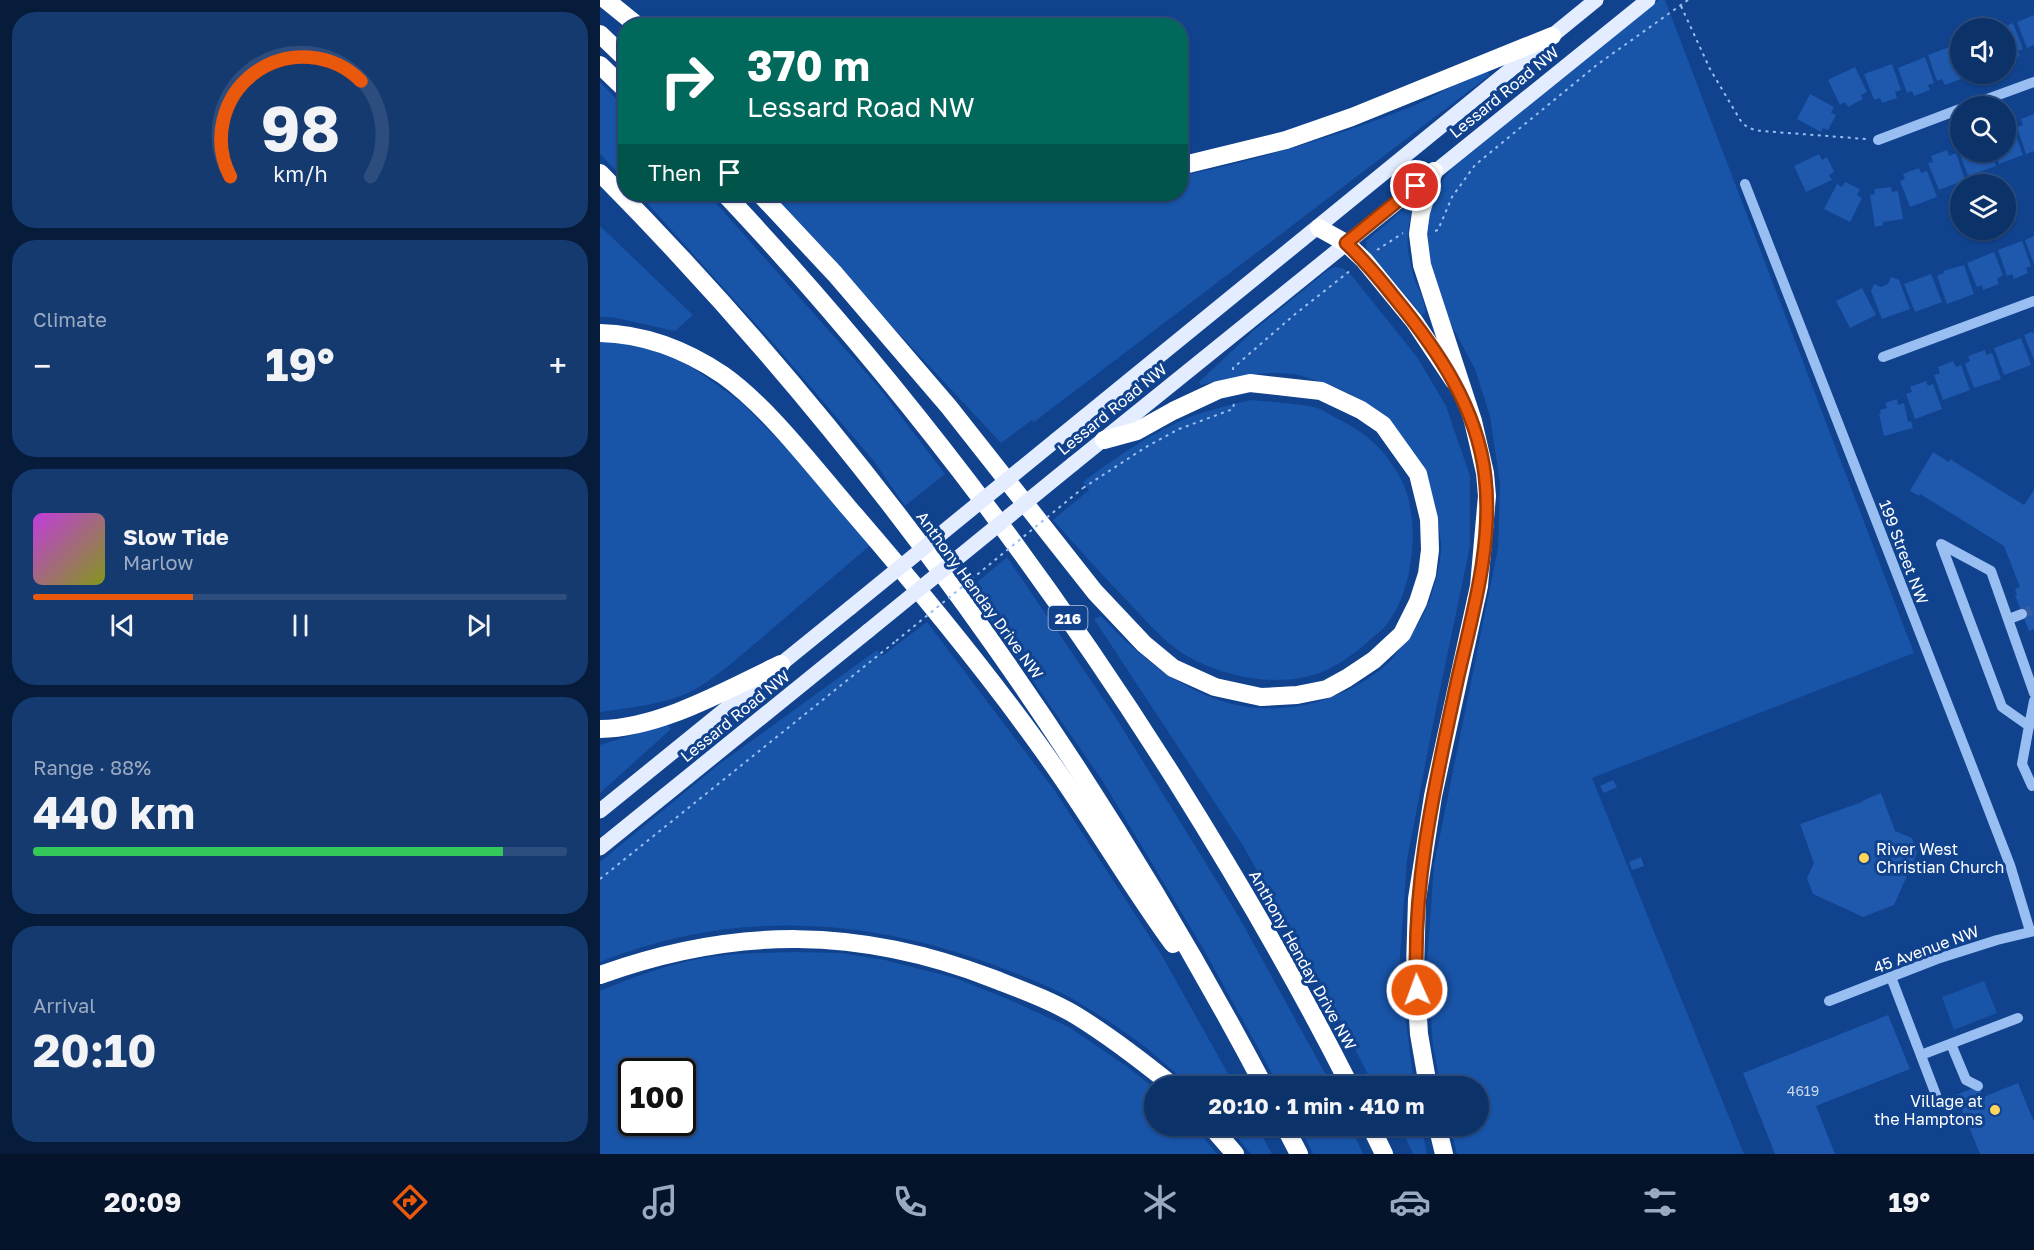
<!DOCTYPE html>
<meta charset="utf-8">
<style>
body{margin:0;font-family:"Golos Text",sans-serif;background:#153a70;color:#f1f3f6;height:100vh;display:flex;flex-direction:column;font-size:22px;white-space:nowrap}
*{box-sizing:border-box;margin:0}
p{font-size:20px;color:#9aaac1}
.icon{flex:none;width:33px;height:33px;fill:none;stroke:currentColor;stroke-width:2;stroke-linecap:round;stroke-linejoin:round}
.map{position:relative;flex:1;overflow:hidden}
.drawer{display:flex;flex-direction:column;gap:12px;padding:12px;background:#071c3a;width:600px}
.drawer>*{flex:none}
.hud{position:absolute;left:18px;top:18px;width:570px;height:183px;border-radius:24px;box-shadow:0 2px 4px #0004,0 0 0 2px #2c4d7e;background:#00695c;color:#fff;overflow:hidden}
.buttons{position:absolute;left:1350px;top:18px;display:grid;gap:12px}
.buttons a{display:grid;place-items:center;width:66px;height:66px;border-radius:50%;background:#0c326a;box-shadow:0 2px 4px #0004,0 0 0 2px #2c4d7e;font-size:30px}
.speed{position:absolute;left:18px;top:1058px;display:flex;gap:12px;font-size:30px;font-weight:700;text-align:center}
.speed>*{display:grid;place-content:center;width:78px;height:78px;border-radius:50%;background:#0c326a;box-shadow:0 2px 4px #0004,0 0 0 2px #2c4d7e;line-height:1}
.speed .limit{border:3px solid #111;border-radius:9px;background:#fff;color:#111}
.pin{position:absolute;display:grid;place-items:center;width:51px;height:51px;color:#fff;margin:-26px;border:3px solid #fff;border-radius:50%;box-shadow:0 2px 6px #0007}
.me{position:absolute;width:66px;margin:-33px;rotate:358deg;stroke-linejoin:round;filter:drop-shadow(0 0 4px #0008)}
.turn{display:flex;align-items:center;gap:21px;height:126px;padding:0 30px;font-size:27px}
.turn .icon{width:78px;height:78px;stroke-width:2.5}
.turn b{display:block;font-size:42px;line-height:51px}
.then{display:flex;align-items:center;height:57px;padding:0 30px;background:#0003;gap:12px;font-size:22px}
.big{font-size:45px;font-weight:700;line-height:1.1}
.drawer .widget{flex:1;display:flex;flex-direction:column;justify-content:center;gap:9px;min-width:0;padding:0 21px;border-radius:24px;background:#153a70}
.drawer .dial{align-items:center;gap:0}
.dial svg{height:156px;overflow:visible;fill:none;stroke:#2c4d7e;stroke-width:7;stroke-linecap:round;text-anchor:middle}
.dial text{fill:#f1f3f6;stroke:none}
.song{display:flex;align-items:center;gap:18px}
.cover{width:72px;height:72px;border-radius:9px;background:linear-gradient(135deg,hsl(290 70% 55%),hsl(70 70% 35%))}
.played{height:6px;border-radius:3px;background:linear-gradient(90deg,#ea580c 30%,#2c4d7e 30%)}
.keys{display:flex;justify-content:space-around;direction:ltr}
.heat{display:flex;justify-content:space-between;align-items:center;font-size:33px;direction:ltr}
.charge{height:9px;border-radius:4px;background:linear-gradient(90deg,#34c759 88%,#2c4d7e 0)}
.trip{position:absolute;left:544px;top:1076px;width:345px;height:60px;border-radius:30px;background:#0c326a;box-shadow:0 2px 4px #0004,0 0 0 2px #2c4d7e;font-weight:700;line-height:60px;text-align:center}
.dock{display:flex;height:96px;justify-content:space-around;align-items:center;background:#05142a;color:#9aaac1}
.dock .icon{width:42px;height:42px}
.dock .on{color:#ea580c}
.dock b{font-size:27px;color:#f1f3f6}
main{display:flex;flex:1;min-height:0}
.map>svg:first-child{display:block}
</style>
<main>
<section class="drawer">
<div class="widget dial"><svg viewBox="0 0 100 80">
<path d="M14 69A42 42 0 1 1 86 69"/>
<path d="M14 69A42 42 0 0 1 81 20" stroke="#ea580c"/>
<text x="50" y="56" font-size="32" font-weight="700">98</text>
<text x="50" y="72" font-size="11">km/h</text>
</svg></div>
<div class="widget"><p>Climate</p>
<div class="heat"><a>−</a><b class="big">19°</b><a>+</a></div>
</div>
<div class="widget">
<div class="song"><i class="cover"></i><div><b>Slow Tide</b><p>Marlow</p></div></div>
<div class="played"></div>
<div class="keys"><svg class="icon" aria-label="previous" viewBox="0 0 24 24"><path d="M18 5L8 12l10 7zM5 5v14"/></svg><svg class="icon" aria-label="pause" viewBox="0 0 24 24"><path d="M8 5v14M16 5v14"/></svg><svg class="icon" aria-label="next" viewBox="0 0 24 24"><path d="M6 5l10 7-10 7zM19 5v14"/></svg></div>
</div>
<div class="widget"><p>Range · 88%</p><b class="big">440 km</b><div class="charge"></div></div>
<div class="widget"><p>Arrival</p><b class="big">20:10</b></div>
</section>
<div class="map">
<svg width="1434" height="1154" viewBox="0 0 1434 1154">
<rect width="100%" height="100%" fill="#10428e"/>
<g fill="#1854a8" fill-rule="evenodd">
<path d="M1059 0H1065L1314 653 992 778 1144 1154H857L850 1125H879V1086H841L833 1047 827 962 834 865 898 548 900 484 890 416 875 369 837 298 823 253 825 216 838 187 851 169Z"/>
<path d="M887 72 890 75 434 422 432 420 401 443 169 194H580L581 176C658 160 734 137 808 108 834 98 859 80 887 72Z"/>
<path d="M0 82 25 108V180L0 154Z"/>
<path d="M39 194H108L277 385 345 474 305 506 273 460 174 344Z"/>
<path d="M812 202C811 218 806 233 808 249 809 259 812 269 814 278 818 290 826 301 825 314L822 315 767 250 766 241Z"/>
<path d="M0 226 93 315 75 331 12 317H0Z"/>
<path d="M735 267 744 269 752 276 817 357 846 406 870 476V546L835 714 807 860 800 957 806 1022 814 1086H774L726 993 642 844 494 619 501 616C537 654 571 684 622 701 678 719 743 703 787 664 793 659 797 652 802 646 807 639 813 632 818 624 830 606 839 573 841 551 842 543 839 533 838 524 829 455 785 400 717 381 708 378 699 374 691 374 660 370 630 378 601 385L599 382 653 331 728 270Z"/>
<path d="M0 340 60 348 93 368 141 402 192 454 273 543 131 664C116 675 101 688 83 695 57 705 28 708 0 712Z"/>
<path d="M651 400C672 402 694 403 714 407 721 409 728 413 734 417 765 431 786 450 802 481 821 519 814 590 787 624 783 630 776 634 771 639 757 652 739 665 722 672 679 689 620 677 582 653 564 641 548 623 533 607 505 578 479 549 453 520L489 490 483 482C512 460 542 439 576 423 599 412 626 406 651 400Z"/>
<path d="M407 557 513 713 639 917 732 1086H679L604 950 502 780 369 589Z"/>
<path d="M327 622 455 791 561 954 635 1086C624 1086 603 1089 594 1086 585 1083 555 1054 544 1046 525 1032 505 1018 484 1006 460 990 429 979 402 968 270 917 133 908 0 962V862L118 765 277 650 282 656Z"/>
<path d="M67 724 71 729 0 793V745Z"/>
<path d="M195 952 241 953 285 960 355 978 408 999 469 1027 529 1068 555 1089V1125H593L617 1154H0V991C30 978 61 967 93 960 126 953 161 953 195 952ZM32 1071H82V1122H32Z"/>
<path d="M1384 981 1397 1013 1354 1030 1342 997Z"/>
<path d="M627 1125H656L672 1154H651Z"/>
<path d="M699 1125H750L763 1154H713Z"/>
<path d="M800 1125H821L827 1154H813Z"/>
</g>
<g fill="#1e59ad">
<path d="M1434 15V45L1427 48 1417 22Z"/>
<path d="M1413 23 1423 49 1418 51 1420 56 1406 62V28H1400Z"/>
<path d="M1355 45 1360 59V73L1359 74 1361 79 1345 85 1342 79 1337 81 1328 55Z"/>
<path d="M1325 57 1334 83 1328 85 1330 90 1314 96 1312 91 1307 93 1298 68Z"/>
<path d="M1292 64 1301 90 1295 92 1297 98 1282 103 1280 98 1274 100 1264 74Z"/>
<path d="M1255 67 1267 92 1261 95 1263 99 1248 107 1245 102 1240 105 1228 80Z"/>
<path d="M1210 94 1234 107 1231 113 1236 115 1228 130 1223 128 1221 132 1197 119Z"/>
<path d="M1434 114V151L1426 154 1417 127 1423 125 1421 119Z"/>
<path d="M1406 126 1407 130 1413 128 1423 155 1399 164 1394 152H1406Z"/>
<path d="M1347 150 1349 156 1356 153 1365 180 1339 190 1328 163 1333 162 1331 156Z"/>
<path d="M1359 152H1391L1396 166 1368 176Z"/>
<path d="M1219 154 1222 160 1227 157 1234 172 1229 175 1232 180 1206 192 1194 166Z"/>
<path d="M1319 168 1321 173 1327 171 1337 197 1310 207 1300 181 1305 179 1303 174Z"/>
<path d="M1245 182 1260 189 1257 195 1262 198 1250 222 1224 209 1237 184 1242 187Z"/>
<path d="M1291 187 1292 192 1298 191 1303 219 1283 222V225L1275 227 1270 195 1275 194 1274 189Z"/>
<path d="M1434 236V264L1425 240Z"/>
<path d="M1422 241 1431 266 1426 268 1428 273 1414 279 1412 274 1407 276 1398 250Z"/>
<path d="M1394 252 1403 275 1397 279 1399 284 1383 290 1382 285 1377 287 1367 263Z"/>
<path d="M1364 265 1374 294 1347 304 1337 276 1344 273 1343 271Z"/>
<path d="M1331 274 1342 302 1315 312 1304 284Z"/>
<path d="M1291 277 1299 280 1310 309 1282 319 1271 291 1274 284 1281 287 1288 284Z"/>
<path d="M1262 288 1276 315 1250 328 1236 301Z"/>
<path d="M1431 332 1434 333V360L1424 335Z"/>
<path d="M1421 338 1431 365 1404 375 1394 348Z"/>
<path d="M1385 350 1386 355 1392 353 1401 379 1374 388 1365 364 1370 361 1368 356Z"/>
<path d="M1353 361 1356 367 1361 365 1370 390 1343 400 1334 375 1340 373 1338 367Z"/>
<path d="M1326 381 1328 386 1333 384 1342 409 1315 419 1306 394 1312 392 1310 387Z"/>
<path d="M1297 399 1298 405 1304 403 1308 422 1311 421 1313 428 1284 436 1279 414H1281L1280 410 1287 408 1285 403Z"/>
<path d="M1333 452 1349 462 1350 459 1424 505 1434 490V629L1429 631 1415 595H1417L1415 589 1420 587 1404 546 1320 494 1319 496 1310 491Z"/>
<path d="M1013 780 1017 787 1004 793 1000 786Z"/>
<path d="M1281 793 1295 831 1312 838 1317 853 1294 905 1263 917 1213 894 1207 878 1214 863 1200 824 1262 802V801Z"/>
<path d="M1041 857 1044 866 1032 870 1029 862Z"/>
<path d="M1288 1015 1310 1069 1216 1106 1235 1154H1175L1143 1073Z"/>
<path d="M1418 1083 1434 1122V1154H1380L1356 1095 1378 1086 1383 1097Z"/>
</g>
<g fill="none" stroke-linecap="round" stroke-linejoin="round">
<path stroke="#345e9f" stroke-width="10" stroke-dasharray="10 5" stroke-linecap="butt" d="M1422 614 1434 609"/>
<g stroke="#99bef2" stroke-width="2" stroke-dasharray="3 4.5" stroke-linecap="butt">
<path d="M1081 6 1110 69 1142 123C1149 129 1154 130 1162 131L1266 139"/>
<path d="M835 231 838 230 852 197 875 165 998 64 1088 0"/>
<path d="M777 250 803 233"/>
<path d="M633 370V368L694 315 751 270"/>
<path d="M483 488 546 447 579 429 633 409 634 403"/>
<path d="M0 879 296 641"/>
</g>
<g stroke="#99bef2" stroke-width="10">
<path d="M1368 106 1434 82"/>
<path d="M1278 140 1360 109"/>
<path d="M1145 184 1371 764 1410 865 1430 931"/>
<path d="M1283 357 1434 301"/>
<path d="M1409 619 1422 614"/>
<path d="M1429 726 1434 701"/>
<path d="M1432 786 1422 764 1429 726 1402 707 1341 544 1391 571 1434 693"/>
<path d="M1291 977 1336 1095"/>
<path d="M1229 1001 1337 959 1397 940 1434 931"/>
<path d="M1351 1044 1366 1080 1378 1086"/>
<path d="M1321 1055 1418 1018"/>
</g>
<g stroke="#e4edff" stroke-width="15">
<path d="M456 440 996 0"/>
<path d="M473 464 1048 0"/>
<path d="M0 811 250 608"/>
<path d="M0 848 268 631"/>
</g>
<g stroke="#fff" stroke-width="18">
<path d="M6 0 38 26"/>
<path d="M0 34 26 59"/>
<path d="M0 65 26 90"/>
<path d="M580 166 686 140 752 117 952 36"/>
<path d="M0 173C264 439 489 755 664 1086"/>
<path d="M125 194C294 374 444 572 576 781 638 880 697 981 750 1086"/>
<path d="M160 194 235 274 349 407 495 592 544 644 573 668 615 687 661 697 697 695 727 689 747 678 774 660 802 634 818 602 827 574 830 550 829 519 818 474 783 425 761 410 721 391 650 383 618 390 573 411 537 431 504 440"/>
<path d="M719 228 746 243 764 260 814 321 854 381"/>
<path d="M0 333C45 334 86 350 123 375 167 406 212 465 248 507 318 588 387 671 449 759 492 819 529 884 573 944"/>
<path d="M0 729C61 728 126 690 181 664"/>
<path d="M0 975C136 926 260 927 394 979 422 990 452 1001 477 1016 511 1037 542 1061 573 1086"/>
<path d="M828 1086 819 1034 815 968 817 899 833 796 879 586 887 496 885 473 873 421 822 265 818 234 821 212 834 171"/>
<path d="M610 1125 635 1154"/>
<path d="M684 1125 699 1154"/>
<path d="M770 1125 784 1154"/>
<path d="M837 1125 844 1154"/>
</g>
<path stroke="#99bef2" stroke-width="2" stroke-dasharray="3 4.5" stroke-linecap="butt" d="M296 641 483 488"/>
<g stroke="#e4edff" stroke-width="15">
<path d="M250 608 456 440"/>
<path d="M268 631 473 464"/>
</g>
</g>
<g fill="none" stroke-linecap="round" stroke-linejoin="round">
<defs>
<path id="route" d="M816 186 746 243C764 260 779 278 794 297 837 349 877 407 885 476 893 543 873 612 858 677 836 780 811 885 817 990"/>
</defs>
<use href="#route" stroke="#983908" stroke-width="15"/>
<use href="#route" stroke="#ea580c" stroke-width="10"/>
</g>
<g fill="#ffd55a" stroke="#10428e" stroke-width="2">
<circle cx="1264" cy="858" r="6"/>
<circle cx="1395" cy="1110" r="6"/>
</g>
<g text-anchor="middle" dominant-baseline="central" stroke-width="6" stroke-linejoin="round" paint-order="stroke">
<g font-size="14" fill="#c7d6ea">
<text x="1203" y="1090">4619</text>
</g>
<rect fill="#10428e" stroke="#b7c6dd" stroke-width="1.5" x="448.5" y="606" width="39" height="24" rx="4.5"/>
<g font-size="15" font-weight="bold" fill="#fff">
<text x="468" y="618">216</text>
</g>
<g font-size="16" fill="#fff" stroke="#10428e">
<text transform="translate(904 92) rotate(-39)">Lessard Road NW</text>
<text transform="translate(512 409) rotate(-39)">Lessard Road NW</text>
<text transform="translate(1304 552) rotate(69)">199 Street NW</text>
<text transform="translate(380 595) rotate(54)">Anthony Henday Drive NW</text>
<text transform="translate(135 716) rotate(-39)">Lessard Road NW</text>
<text transform="translate(1326 949) rotate(-20)">45 Avenue NW</text>
<text transform="translate(703 960) rotate(61)">Anthony Henday Drive NW</text>
</g>
<g font-size="16" fill="#fff" stroke="#10428e" text-anchor="start">
<text x="1276" y="849">River West<tspan x="1276" dy="18">Christian Church</tspan></text>
<text x="1383" y="1101" text-anchor="end">Village at<tspan x="1383" dy="18">the Hamptons</tspan></text>
</g>
</g>
</svg>
<div class="buttons">
<a><svg class="icon" aria-label="sound" viewBox="0 0 24 24"><path d="M4 9h4l5-4v14l-5-4H4zM17 9q2 3 0 6"/></svg></a>
<a><svg class="icon" aria-label="search" viewBox="0 0 24 24"><circle cx="10" cy="10" r="6"/><path d="M15 15l6 6"/></svg></a>
<a><svg class="icon" aria-label="layers" viewBox="0 0 24 24"><path d="M12 4l9 5-9 5-9-5zM3 14l9 5 9-5"/></svg></a>
</div>
<div class="speed"><div class="limit">100</div></div>
<div class="pin" style="left:816px;top:186px;background:#d93025"><svg class="icon" aria-label="arrive" viewBox="0 0 24 24"><path d="M6 21V4h12l-3 4 3 4H6"/></svg></div>
<svg class="me" style="left:817px;top:990px" viewBox="-20 -20 40 40"><circle r="17" fill="#ea580c" stroke="#fff" stroke-width="3"/><path d="M0-11L8 9 0 5-8 9z" fill="#fff"/></svg>
<div class="trip">20:10 · 1 min · 410 m</div>
<div class="hud">
<div class="turn"><svg class="icon" aria-label="right" viewBox="0 0 24 24"><path d="M7 20v-9h11M14 6l5 5-5 5"/></svg><div><b>370 m</b>Lessard Road NW</div></div>
<div class="then">Then<svg class="icon" aria-label="arrive" viewBox="0 0 24 24"><path d="M6 21V4h12l-3 4 3 4H6"/></svg></div>
</div>
</div>
</main>
<nav class="dock">
<b>20:09</b>
<svg class="icon on" aria-label="directions" viewBox="0 0 24 24"><path d="M12 3l9 9-9 9-9-9zM9 14v-3h6M13 9l2 2-2 2"/></svg>
<svg class="icon" aria-label="music" viewBox="0 0 24 24"><path d="M9 18V5l10-2v13"/><circle cx="6" cy="18" r="3"/><circle cx="16" cy="16" r="3"/></svg>
<svg class="icon" aria-label="phone" viewBox="0 0 24 24"><path d="M5 4h4l2 5-3 2q2 4 5 5l2-3 5 2v4C11 20 4 13 5 4z"/></svg>
<svg class="icon" aria-label="climate" viewBox="0 0 24 24"><path d="M12 3v18M4 7l16 10M4 17L20 7"/></svg>
<svg class="icon" aria-label="car" viewBox="0 0 24 24"><path d="M5 17H2v-5l4-1 3-4h7l3 4 3 1v5h-3M9 17h6M6 11h13"/><circle cx="7" cy="17" r="2"/><circle cx="17" cy="17" r="2"/></svg>
<svg class="icon" aria-label="filters" viewBox="0 0 24 24"><path d="M4 7h16M4 17h16"/><circle cx="9" cy="7" r="2"/><circle cx="15" cy="17" r="2"/></svg>
<b>19°</b>
</nav>
